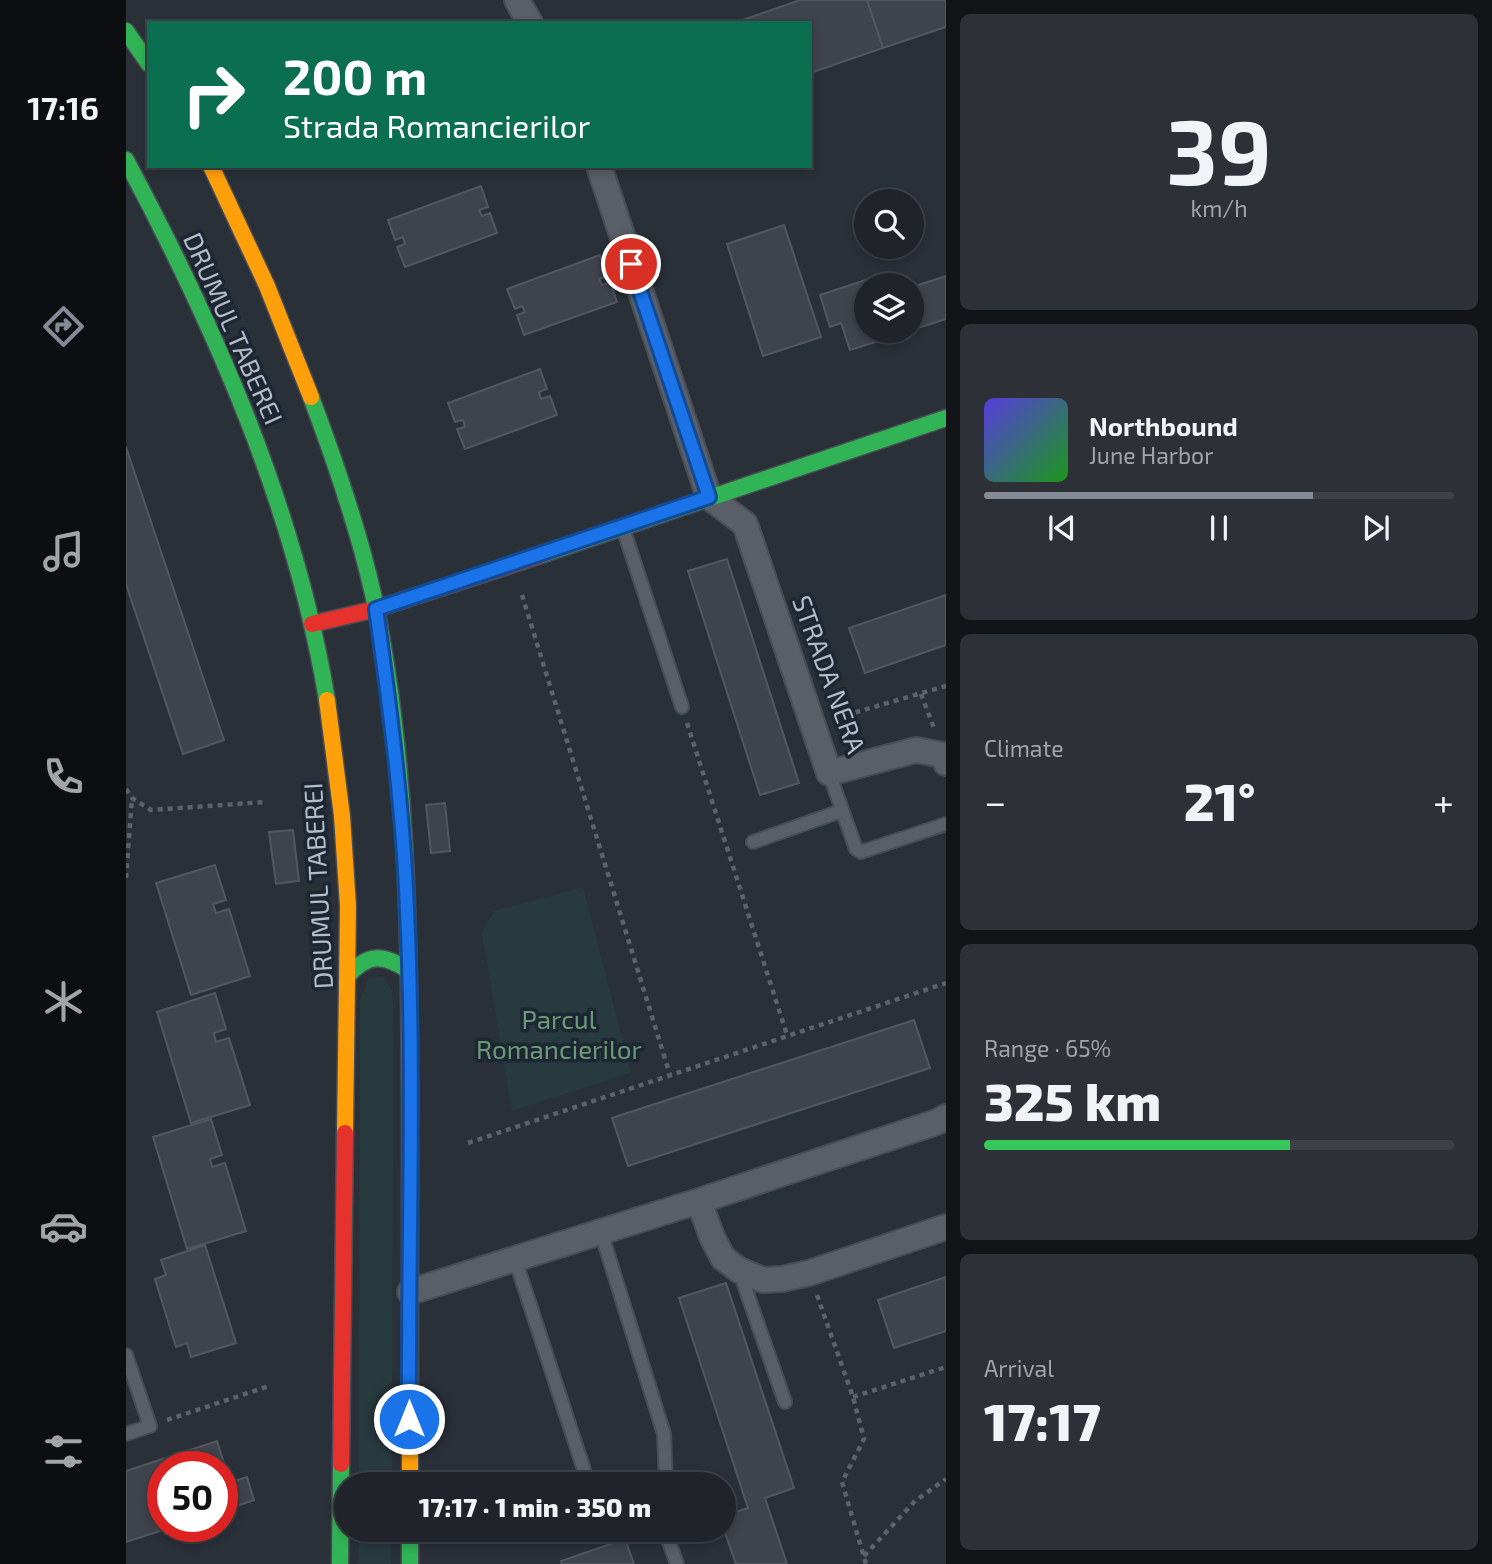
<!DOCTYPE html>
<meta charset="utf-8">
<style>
body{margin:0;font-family:"Exo 2",sans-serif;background:#2d3036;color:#f1f3f6;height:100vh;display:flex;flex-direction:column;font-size:26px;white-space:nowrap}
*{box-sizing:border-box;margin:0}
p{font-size:23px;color:#a2a4a8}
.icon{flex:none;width:38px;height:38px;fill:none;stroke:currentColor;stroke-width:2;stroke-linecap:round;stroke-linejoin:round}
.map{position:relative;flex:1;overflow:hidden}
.sheet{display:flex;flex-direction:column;gap:14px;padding:14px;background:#121417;width:546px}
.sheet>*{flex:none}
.hud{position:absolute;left:21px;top:21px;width:665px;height:147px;border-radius:0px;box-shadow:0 4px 10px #0003,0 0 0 2px #3d4147;background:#0b6e4f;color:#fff;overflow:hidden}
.controls{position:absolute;left:728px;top:189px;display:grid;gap:14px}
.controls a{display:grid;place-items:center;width:70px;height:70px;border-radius:50%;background:#20242a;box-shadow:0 4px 10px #0003,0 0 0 2px #3d4147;font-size:35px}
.speed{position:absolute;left:21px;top:1451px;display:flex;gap:14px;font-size:35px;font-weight:700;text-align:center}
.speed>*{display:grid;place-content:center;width:91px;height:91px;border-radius:50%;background:#20242a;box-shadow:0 4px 10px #0003,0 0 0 2px #3d4147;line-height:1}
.speed .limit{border:10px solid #d22;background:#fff;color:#111}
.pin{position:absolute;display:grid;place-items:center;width:60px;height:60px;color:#fff;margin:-30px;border:4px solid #fff;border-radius:50%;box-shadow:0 2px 7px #0007}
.me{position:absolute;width:77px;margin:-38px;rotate:0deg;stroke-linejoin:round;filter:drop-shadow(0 0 5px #0008)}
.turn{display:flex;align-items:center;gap:24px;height:147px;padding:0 21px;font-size:32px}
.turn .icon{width:91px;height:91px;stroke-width:2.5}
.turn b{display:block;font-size:49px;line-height:60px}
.big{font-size:52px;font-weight:800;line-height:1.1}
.sheet .widget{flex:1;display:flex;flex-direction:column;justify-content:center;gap:10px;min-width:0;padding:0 24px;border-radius:10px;background:#2d3036}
.sheet .dial{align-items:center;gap:0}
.dial b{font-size:91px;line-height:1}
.song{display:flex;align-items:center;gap:21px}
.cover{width:84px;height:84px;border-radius:10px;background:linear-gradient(135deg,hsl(250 70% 55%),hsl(120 70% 35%))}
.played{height:7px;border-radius:4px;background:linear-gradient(90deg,#848b96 70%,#3d4147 70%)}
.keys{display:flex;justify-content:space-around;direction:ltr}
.heat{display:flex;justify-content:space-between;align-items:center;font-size:38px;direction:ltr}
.charge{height:10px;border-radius:5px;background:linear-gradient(90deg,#34c759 65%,#3d4147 0)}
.trip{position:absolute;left:208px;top:1472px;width:402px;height:70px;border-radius:35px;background:#20242a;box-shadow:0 4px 10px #0003,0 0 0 2px #3d4147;font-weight:800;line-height:70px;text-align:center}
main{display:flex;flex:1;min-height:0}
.dock{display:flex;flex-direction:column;width:126px;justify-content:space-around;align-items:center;background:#0d0e11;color:#a2a4a8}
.dock .icon{width:49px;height:49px}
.dock .selected{color:#848b96}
.dock b{font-size:32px;color:#f1f3f6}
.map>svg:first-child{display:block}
</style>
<main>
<nav class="dock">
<b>17:16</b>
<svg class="icon selected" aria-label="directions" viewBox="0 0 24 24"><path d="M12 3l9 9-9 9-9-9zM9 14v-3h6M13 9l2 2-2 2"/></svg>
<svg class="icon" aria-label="music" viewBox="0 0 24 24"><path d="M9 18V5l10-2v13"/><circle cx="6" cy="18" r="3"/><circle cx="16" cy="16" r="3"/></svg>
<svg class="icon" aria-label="phone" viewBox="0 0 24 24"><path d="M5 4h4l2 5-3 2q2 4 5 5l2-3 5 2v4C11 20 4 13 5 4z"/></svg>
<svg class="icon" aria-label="climate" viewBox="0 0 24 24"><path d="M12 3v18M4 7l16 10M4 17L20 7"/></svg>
<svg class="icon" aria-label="car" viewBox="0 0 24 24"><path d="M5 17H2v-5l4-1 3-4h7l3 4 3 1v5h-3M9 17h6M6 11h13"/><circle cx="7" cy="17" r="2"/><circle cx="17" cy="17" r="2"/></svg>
<svg class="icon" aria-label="filters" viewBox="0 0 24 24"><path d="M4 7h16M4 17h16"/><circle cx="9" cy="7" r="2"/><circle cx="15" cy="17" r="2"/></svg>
</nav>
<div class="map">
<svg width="820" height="1564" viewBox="0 0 820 1564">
<rect width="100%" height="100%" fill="#2a3038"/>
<g fill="#273a3e">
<path d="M457 887 505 1073 386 1111 356 932 368 911Z"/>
<path d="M243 978H258L266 991 267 1005 266 1484H233L234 1000Z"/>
<path d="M233 1530H265V1564H232Z"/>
</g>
<g fill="#3f444c" stroke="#52575f" stroke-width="2">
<path d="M674 0H741L757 48 684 73V23H608Z"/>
<path d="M741 0H820V27L757 48Z"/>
<path d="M355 186 362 207 353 210 356 216 364 213 371 233 279 267 271 247 279 244 277 237 269 240 262 220Z"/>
<path d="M658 225 695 337 637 356 601 244Z"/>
<path d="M474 255 482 276 473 279 476 285 484 282 491 302 398 335 391 315 399 312 396 306 389 309 381 289Z"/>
<path d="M820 276V319L786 330V287Z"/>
<path d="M749 277 752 285H740V331H784L724 350 715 323 704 327 694 295Z"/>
<path d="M414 369 421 389 413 392 415 399 424 396 431 415 339 449 331 429 339 427 337 420 329 422 322 403Z"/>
<path d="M0 447 98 740 57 754 0 584Z"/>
<path d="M601 559 673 783 634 795 562 571Z"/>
<path d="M820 595V645L739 673 723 628Z"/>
<path d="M319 803 324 851 305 853 300 805Z"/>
<path d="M167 830 173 881 150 884 143 832Z"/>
<path d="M89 865 100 900 87 904 90 913 103 909 124 976 65 995 30 883Z"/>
<path d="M89 993 100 1029 88 1033 90 1042 103 1038 124 1105 65 1123 31 1012Z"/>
<path d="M788 1020 804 1068 502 1166 486 1118Z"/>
<path d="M85 1119 96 1155 84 1159 86 1167 99 1163 120 1231 61 1249 27 1137Z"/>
<path d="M79 1245 110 1343 65 1357 61 1343 50 1347 29 1279 40 1275 35 1260Z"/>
<path d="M820 1277V1331L768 1348 752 1300Z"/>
<path d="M600 1283 668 1488 639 1498 661 1564H610L598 1530V1516L622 1508 553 1298Z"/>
<path d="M91 1441 98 1463 89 1466H37V1526H49L0 1542V1471Z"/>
<path d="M121 1477 128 1500 96 1511V1485Z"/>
<path d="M499 1539 508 1564H436L435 1561Z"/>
</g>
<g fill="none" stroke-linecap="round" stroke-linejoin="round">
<defs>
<g id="lane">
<path d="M498 531 556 707"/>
<path d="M703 773 730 849 735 852 820 824"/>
<path d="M627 842 715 811"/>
<path d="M475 1232 538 1434 540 1484"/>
<path d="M389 1259 460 1476"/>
<path d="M613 1270 659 1402"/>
<path d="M0 1355 24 1426 0 1434"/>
<path d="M542 1530 543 1542 551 1564"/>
</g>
<g id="street">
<path d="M391 0 404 23"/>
<path d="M473 166 583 497 619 524 703 773 790 750 817 755 820 763"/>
<path d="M573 1201 586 1237 597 1258 613 1270 637 1280 656 1279 683 1273 820 1227"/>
<path d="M284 1292 573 1201 811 1122 820 1117"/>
</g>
<g id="fast">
<path d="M0 31 23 64"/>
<path d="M0 160C91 331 169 508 201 700"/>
<path d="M185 397C209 461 232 527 247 594 283 762 283 939 284 1110"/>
<path d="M415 555 820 418"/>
<path d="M222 975C243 953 257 954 282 970"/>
<path d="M284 1530V1564"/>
<path d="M214 1564 215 1464"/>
</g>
<g id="slow">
<path d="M85 166 141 286 185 397"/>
<path d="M201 700 216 816 222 906 219 1133"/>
<path d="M284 1484V1110"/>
</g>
<g id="jam">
<path d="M186 624 250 609 415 555"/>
<path d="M215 1464 219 1133"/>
</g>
</defs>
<use href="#lane" stroke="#484c55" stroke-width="16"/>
<use href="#street" stroke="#484c55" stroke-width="28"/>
<use href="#fast" stroke="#484c55" stroke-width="19"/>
<use href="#slow" stroke="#484c55" stroke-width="19"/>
<use href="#jam" stroke="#484c55" stroke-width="19"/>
<g stroke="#5c6268" stroke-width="4.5" stroke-dasharray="5 5" stroke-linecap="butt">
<path d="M396 595 544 1075"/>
<path d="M795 694 808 728"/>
<path d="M710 718 820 686"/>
<path d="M561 723 661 1035"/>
<path d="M0 789 6 798 25 810 139 802"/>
<path d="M0 878 6 798"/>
<path d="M342 1143 820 983"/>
<path d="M691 1295 727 1397 738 1439 716 1482 740 1564"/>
<path d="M727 1397 820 1367"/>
<path d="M41 1420 143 1386"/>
<path d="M738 1556 789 1501 820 1479"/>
</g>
<use href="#lane" stroke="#5a5e66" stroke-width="12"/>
<use href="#street" stroke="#5a5e66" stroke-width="24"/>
<use href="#fast" stroke="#30b455" stroke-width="16"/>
<use href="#slow" stroke="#ff9f0a" stroke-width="16"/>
<use href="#jam" stroke="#e5322d" stroke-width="16"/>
</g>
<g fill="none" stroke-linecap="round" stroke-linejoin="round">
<defs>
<path id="route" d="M283 1419C282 1249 289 1079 281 910 277 809 264 709 250 609L583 497 505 264"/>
</defs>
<use href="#route" stroke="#114b97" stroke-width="18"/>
<use href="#route" stroke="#1a73e8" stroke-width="12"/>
</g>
<g text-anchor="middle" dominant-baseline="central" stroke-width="7" stroke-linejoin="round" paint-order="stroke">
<g font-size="26" fill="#b4bcc9" stroke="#1d2633">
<text transform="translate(108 328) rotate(66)">DRUMUL TABEREI</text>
<text transform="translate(704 674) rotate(70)">STRADA NERA</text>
<text transform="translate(191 886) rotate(-93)">DRUMUL TABEREI</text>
</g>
<g font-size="26" fill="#6b9a76" stroke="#1d2633">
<text x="433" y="1018">Parcul<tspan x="433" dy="30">Romancierilor</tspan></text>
</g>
</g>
</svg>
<div class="controls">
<a><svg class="icon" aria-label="search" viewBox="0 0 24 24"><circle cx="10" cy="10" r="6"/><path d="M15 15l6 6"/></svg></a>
<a><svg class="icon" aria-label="layers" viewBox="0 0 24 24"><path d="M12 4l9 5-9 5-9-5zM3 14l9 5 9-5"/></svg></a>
</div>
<div class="speed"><div class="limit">50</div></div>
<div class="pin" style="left:505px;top:264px;background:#d93025"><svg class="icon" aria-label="arrive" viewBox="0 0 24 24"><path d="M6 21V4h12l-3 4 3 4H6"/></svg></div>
<svg class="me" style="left:283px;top:1419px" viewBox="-20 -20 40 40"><circle r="17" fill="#1a73e8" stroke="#fff" stroke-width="3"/><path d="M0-11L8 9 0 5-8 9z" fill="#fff"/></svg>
<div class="trip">17:17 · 1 min · 350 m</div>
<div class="hud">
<div class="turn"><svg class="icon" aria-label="right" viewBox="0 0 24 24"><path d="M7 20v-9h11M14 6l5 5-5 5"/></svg><div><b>200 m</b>Strada Romancierilor</div></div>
</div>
</div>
<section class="sheet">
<div class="widget dial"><b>39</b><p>km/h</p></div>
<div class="widget">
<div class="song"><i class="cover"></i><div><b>Northbound</b><p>June Harbor</p></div></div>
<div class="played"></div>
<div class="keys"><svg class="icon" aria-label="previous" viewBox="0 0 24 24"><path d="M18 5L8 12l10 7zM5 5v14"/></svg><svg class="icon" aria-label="pause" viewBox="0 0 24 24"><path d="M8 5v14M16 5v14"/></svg><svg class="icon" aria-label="next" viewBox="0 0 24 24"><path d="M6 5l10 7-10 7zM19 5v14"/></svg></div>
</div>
<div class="widget"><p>Climate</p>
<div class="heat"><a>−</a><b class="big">21°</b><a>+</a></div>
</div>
<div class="widget"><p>Range · 65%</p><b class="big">325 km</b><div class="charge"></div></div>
<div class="widget"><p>Arrival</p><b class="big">17:17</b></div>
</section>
</main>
